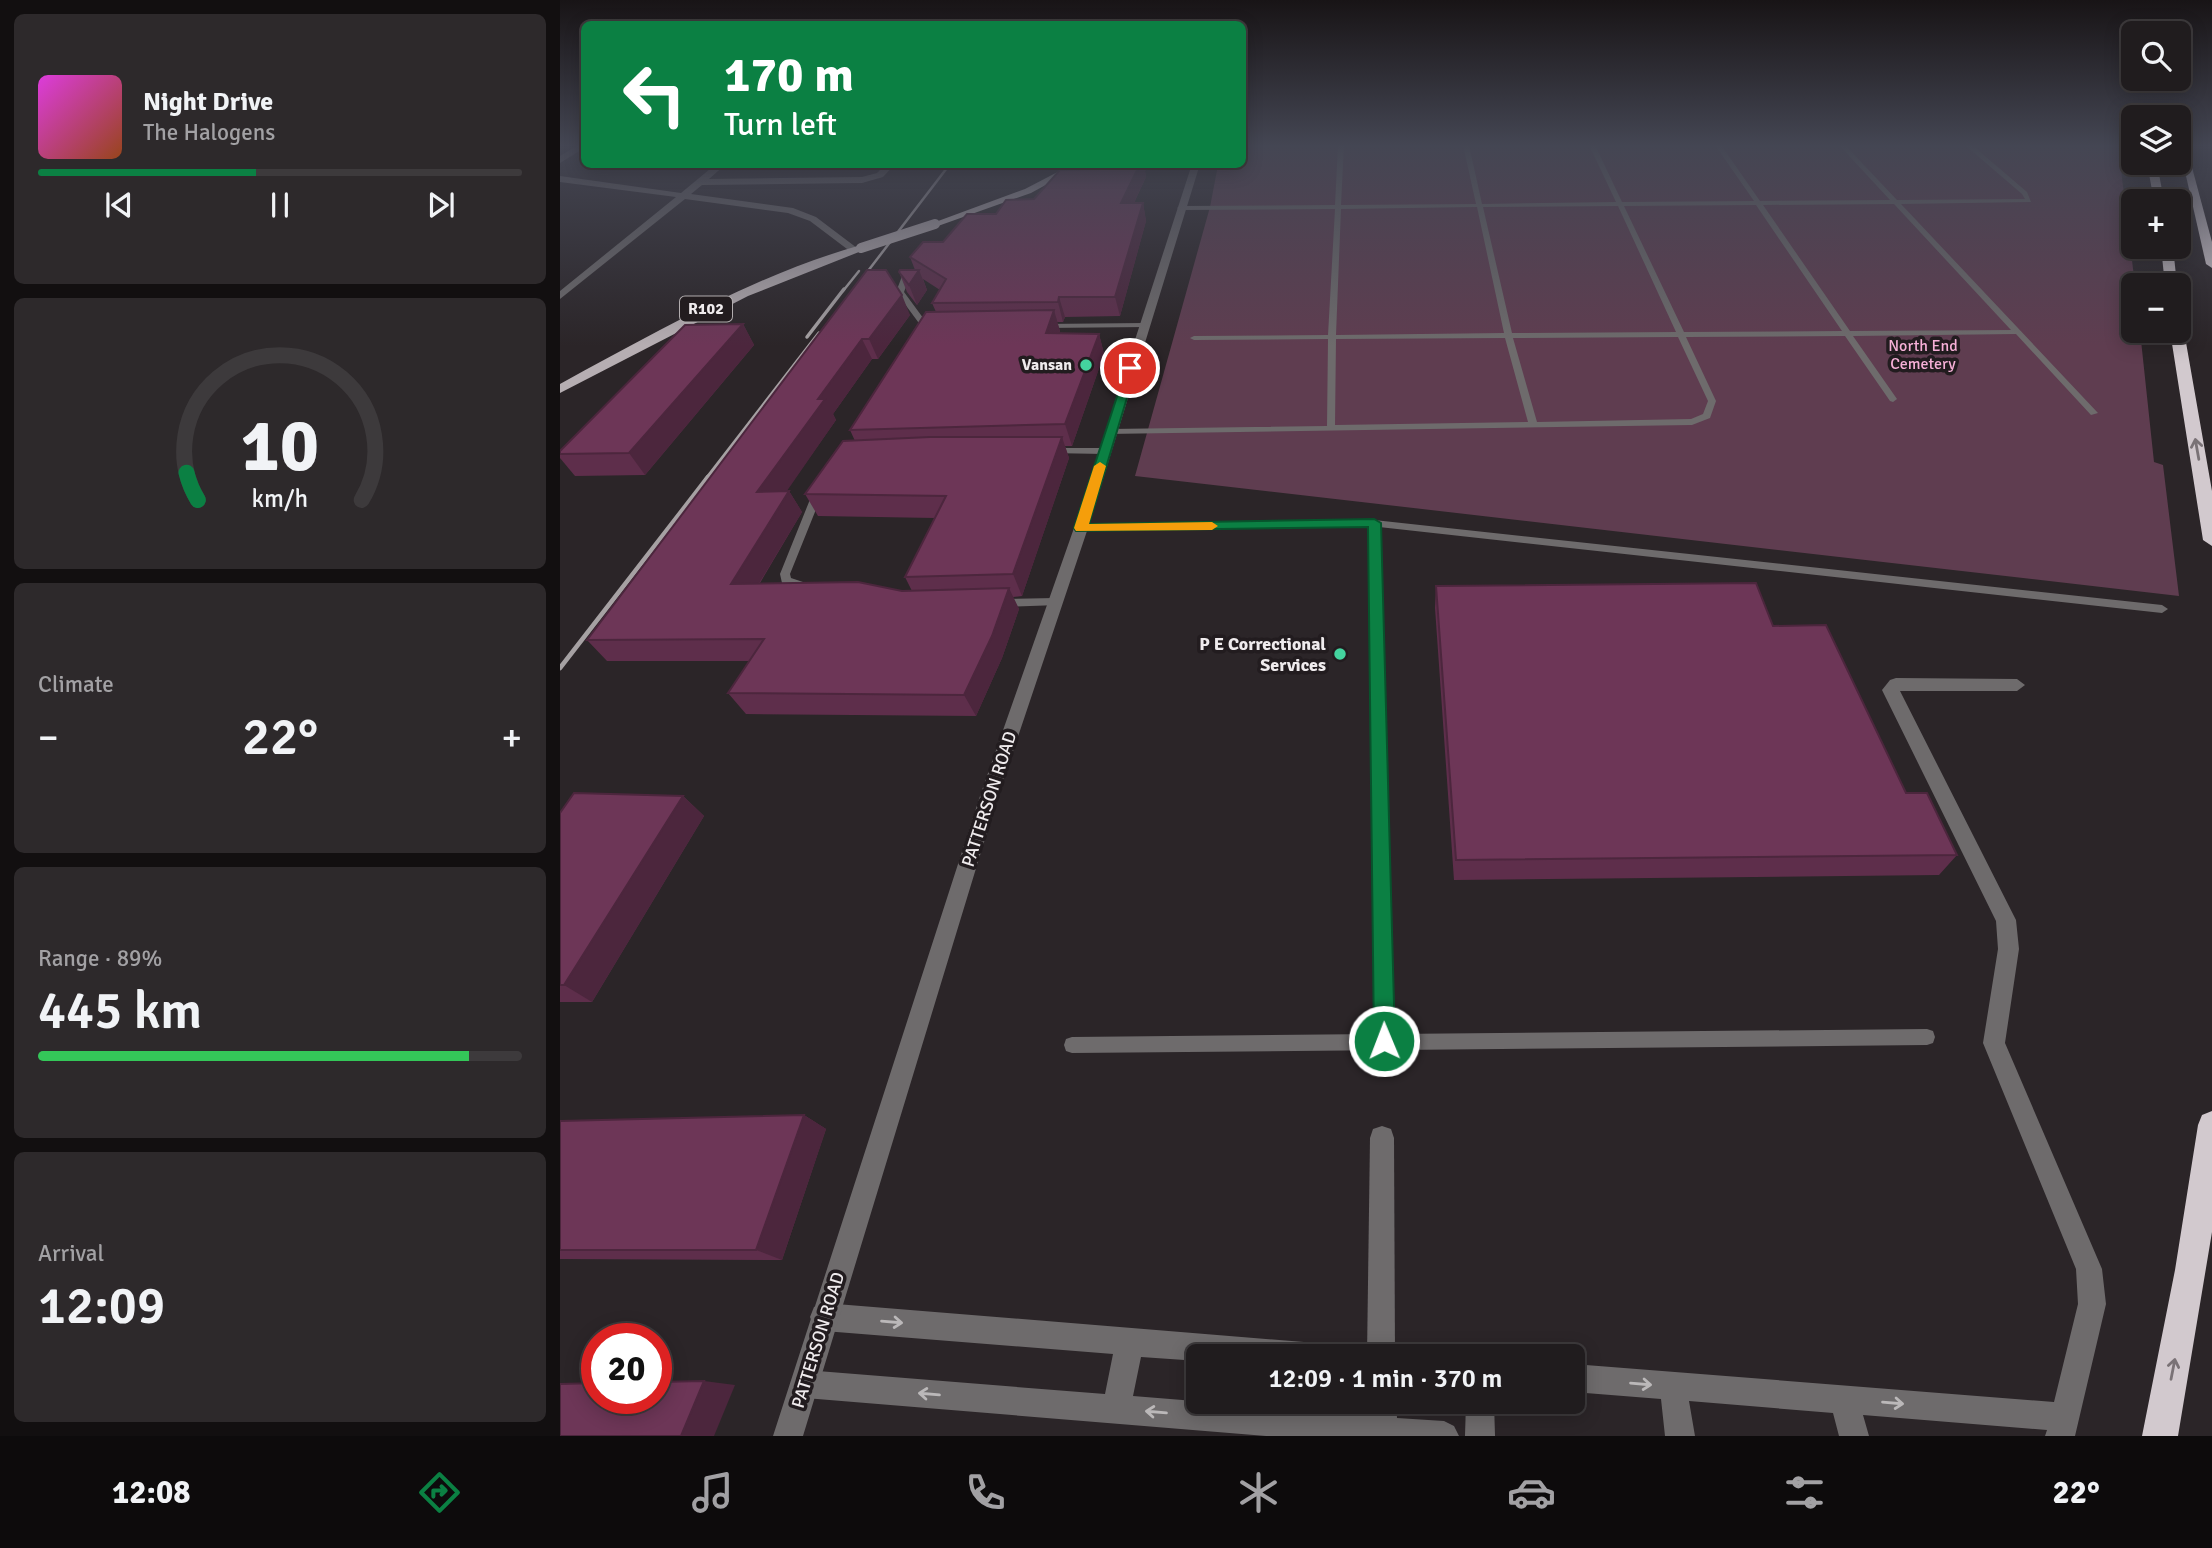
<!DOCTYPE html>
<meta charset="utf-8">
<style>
body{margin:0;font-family:Signika,sans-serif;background:#2d292b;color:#f1f3f6;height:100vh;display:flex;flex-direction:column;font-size:26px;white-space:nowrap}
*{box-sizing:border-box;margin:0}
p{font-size:23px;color:#a2a1a4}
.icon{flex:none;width:38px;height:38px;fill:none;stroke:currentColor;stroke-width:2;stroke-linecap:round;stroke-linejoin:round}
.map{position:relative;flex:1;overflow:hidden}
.details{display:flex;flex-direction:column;gap:14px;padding:14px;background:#120f10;width:560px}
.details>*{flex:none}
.banner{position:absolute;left:21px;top:21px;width:665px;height:147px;border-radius:10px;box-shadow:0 4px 18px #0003,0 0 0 2px #3d3a3c;background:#0b8043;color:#fff;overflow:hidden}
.fabs{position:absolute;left:1561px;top:21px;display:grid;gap:14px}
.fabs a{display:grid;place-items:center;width:70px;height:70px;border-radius:10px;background:#201c1e;box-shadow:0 4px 18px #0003,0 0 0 2px #3d3a3c;font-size:35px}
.speed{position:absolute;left:21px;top:1323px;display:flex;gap:14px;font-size:35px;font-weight:700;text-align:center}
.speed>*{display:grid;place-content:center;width:91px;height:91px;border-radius:50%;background:#201c1e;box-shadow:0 4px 18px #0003,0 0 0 2px #3d3a3c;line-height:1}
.speed .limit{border:10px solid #d22;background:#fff;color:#111}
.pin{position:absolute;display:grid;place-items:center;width:60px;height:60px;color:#fff;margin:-30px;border:4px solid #fff;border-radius:50%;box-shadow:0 2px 7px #0007}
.me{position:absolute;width:77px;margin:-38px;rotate:359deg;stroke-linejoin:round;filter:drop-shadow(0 0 5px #0008)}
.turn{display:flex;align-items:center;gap:24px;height:147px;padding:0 28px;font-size:32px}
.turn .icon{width:91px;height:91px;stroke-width:2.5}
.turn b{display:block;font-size:49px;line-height:60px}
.big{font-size:52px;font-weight:600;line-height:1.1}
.details .card{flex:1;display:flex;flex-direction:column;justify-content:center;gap:10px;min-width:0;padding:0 24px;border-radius:10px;background:#2d292b}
.details .dial{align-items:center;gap:0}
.dial svg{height:182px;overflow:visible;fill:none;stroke:#3d3a3c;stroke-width:7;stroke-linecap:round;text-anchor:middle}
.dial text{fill:#f1f3f6;stroke:none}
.song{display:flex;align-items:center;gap:21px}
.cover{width:84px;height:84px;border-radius:10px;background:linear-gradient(135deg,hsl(300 70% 55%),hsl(20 70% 35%))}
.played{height:7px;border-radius:4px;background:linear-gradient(90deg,#0b8043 45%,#3d3a3c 45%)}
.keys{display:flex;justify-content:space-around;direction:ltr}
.heat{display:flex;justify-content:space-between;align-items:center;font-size:38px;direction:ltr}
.charge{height:10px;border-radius:5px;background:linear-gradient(90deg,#34c759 89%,#3d3a3c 0)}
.trip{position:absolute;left:626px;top:1344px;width:399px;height:70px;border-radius:10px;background:#201c1e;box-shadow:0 4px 18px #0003,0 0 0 2px #3d3a3c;font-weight:600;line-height:70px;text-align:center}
.tab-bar{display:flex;height:112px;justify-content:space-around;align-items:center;background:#0d0b0c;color:#a2a1a4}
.tab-bar .icon{width:49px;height:49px}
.tab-bar .active{color:#0b8043}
.tab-bar b{font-size:32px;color:#f1f3f6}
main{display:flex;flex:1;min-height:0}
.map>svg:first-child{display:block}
</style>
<main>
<section class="details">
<div class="card">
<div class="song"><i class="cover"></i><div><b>Night Drive</b><p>The Halogens</p></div></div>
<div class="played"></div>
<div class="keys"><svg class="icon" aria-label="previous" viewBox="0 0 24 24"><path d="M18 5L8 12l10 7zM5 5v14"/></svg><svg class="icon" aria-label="pause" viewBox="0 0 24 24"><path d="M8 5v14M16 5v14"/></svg><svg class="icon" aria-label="next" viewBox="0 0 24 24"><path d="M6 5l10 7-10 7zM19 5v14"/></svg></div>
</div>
<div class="card dial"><svg viewBox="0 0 100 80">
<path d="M14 69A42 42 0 1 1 86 69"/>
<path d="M14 69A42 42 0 0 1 9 57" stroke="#0b8043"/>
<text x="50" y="56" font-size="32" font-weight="700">10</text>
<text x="50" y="72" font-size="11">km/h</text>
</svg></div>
<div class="card"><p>Climate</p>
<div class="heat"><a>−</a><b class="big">22°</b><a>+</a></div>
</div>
<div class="card"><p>Range · 89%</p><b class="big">445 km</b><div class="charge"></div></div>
<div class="card"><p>Arrival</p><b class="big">12:09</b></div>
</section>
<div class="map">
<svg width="1652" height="1436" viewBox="0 0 1652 1436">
<rect width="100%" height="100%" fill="#2b2528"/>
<path fill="#5f3d50" d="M683 145H1558L1575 285 1573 331H1580L1594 462 1603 465 1619 596 575 476 650 207 658 165 682 164Z"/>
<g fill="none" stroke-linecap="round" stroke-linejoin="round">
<g fill="#6e6b6c" fill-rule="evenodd">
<path d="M778 145H784L781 205 916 204 903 145H909L922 204 1056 202 1029 145H1035L1062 202 1194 201 1155 145H1161L1200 201 1330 200 1279 145H1285L1337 200 1465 199 1462 194 1405 145H1412L1467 192 1471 202 1341 204 1538 413 1531 415 1456 334 1293 336 1337 399 1333 402 1330 401 1285 336 1126 337 1156 401 1150 418 1132 425 547 434V430L550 429 767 426 768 339 634 340 630 338 634 336 768 335 775 209 620 210 617 208 620 206 775 205ZM1334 204 1451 330 1290 331 1203 205ZM1196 205 1282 331 1124 332 1064 206ZM1058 206 1116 332 952 333 923 207ZM917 207 944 333 776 335 781 209ZM1118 337 1148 401 1143 414 1131 419 977 422 953 338ZM945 338 968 422 775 425 776 339Z"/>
<path d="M344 271 351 273 344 292 369 326H373V330H364L336 292Z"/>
<path d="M584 323H587V327L483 328 479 326 483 324Z"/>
<path d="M491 448H545L550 451 545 454 488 453V449Z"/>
<path d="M258 489 263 492 230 574 231 578 249 584 250 587 245 591 222 583 220 574 253 492Z"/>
<path d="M814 520 1602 605 1608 609 1602 613 819 527 832 1034 1367 1029 1373 1031 1375 1037 1373 1043 1367 1045 512 1053 506 1051 504 1045 506 1039 512 1037 816 1034 809 526 521 531 516 528 521 525Z"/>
<path d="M495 598 499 599 500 602 499 605 440 607 435 603 440 599Z"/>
</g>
<g fill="#6e6b6c" fill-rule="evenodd">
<path d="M18 145H24V148L0 163V156Z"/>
<path d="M156 164H166L149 179 302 177 317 173 326 164H335L323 177 302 183 142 185 131 194 233 208 256 217 297 248V252H291L250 221 228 213 125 199 0 299V291L116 197 0 182V176L121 193Z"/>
<path d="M1336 678 1457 679 1465 685 1457 691H1340L1456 920 1459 949 1445 1043 1542 1269 1546 1304 1515 1436H1485L1487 1430 1303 1415 1309 1436H1279L1273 1413 1129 1401 1135 1436H1105L1101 1399 1013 1392V1364L1494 1402 1518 1304 1516 1269 1423 1043 1438 949 1436 921 1322 690 1330 680Z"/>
<path d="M822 1126 831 1129 834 1138 835 1356H807L810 1138 813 1129Z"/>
<path d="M264 1303 744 1342 754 1346 758 1356H639V1361L581 1357 573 1396 808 1415V1402H836L837 1418 884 1421 894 1426 899 1436H706L245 1398 235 1394 231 1384 235 1374 245 1370 545 1394 553 1354 264 1331 254 1327 250 1317 254 1307Z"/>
<path d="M906 1402H934L935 1436H905Z"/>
</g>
<path fill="#6e6b6c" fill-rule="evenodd" d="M632 164H640L528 528 439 793 243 1436H213L421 793 514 528Z"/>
<g fill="#b6aeb2" fill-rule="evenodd">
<path d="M513 164H524L471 193 378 226 370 224 465 189Z"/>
<path d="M301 245 304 246V250L188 296 0 393V384C96 332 195 275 301 245Z"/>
</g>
<g fill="#d2c9ce" fill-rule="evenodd">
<path d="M1619 145H1626L1652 242V268L1646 264Z"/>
<path d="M1587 163H1597L1604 201H1594Z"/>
<path d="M1601 247H1613L1617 285H1605Z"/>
<path d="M1619 327 1624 331 1652 491V546L1643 540 1610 331H1619Z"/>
<path d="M1652 1111V1232L1618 1436H1582L1615 1270 1638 1125 1642 1115Z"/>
</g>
<g stroke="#a6a1a3" stroke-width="2.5">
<path d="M298 284 390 164"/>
<path d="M283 291 299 271"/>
</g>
<g stroke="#a6a1a3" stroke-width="3.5">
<path d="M247 337 284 289"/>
<path d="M146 479 259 333"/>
</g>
<path stroke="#a6a1a3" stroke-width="4.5" d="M0 668 148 477"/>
<path stroke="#b6aeb2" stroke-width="10" d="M301 248 375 224"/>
</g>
<g fill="#5e2e4b">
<path d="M543 164H589L585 171 586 177 574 203H583L586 221 560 316 505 317 503 322H497L500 331 499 333 539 334 544 354 512 446H505L509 458 462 596 453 597 459 609 442 658 416 716 186 714 168 693 190 661H47L27 640 307 270 350 315 318 359H312L273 414 276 420 226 491H229L242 512 200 583 352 591 345 577 375 518 258 516 245 494 295 441 290 430 376 312 372 303 380 290 363 279 367 290 357 305 347 292 339 272 355 270 350 257 383 242 436 214 474 199 540 169Z"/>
<path d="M183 324 194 345 85 475 15 476 0 458V451Z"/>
<path d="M876 586 1213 626 1346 793 1397 855 1379 875 894 880 875 608Z"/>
<path d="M123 796 144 816 32 1002H0V813Z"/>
<path d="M244 1115 266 1129 222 1260 0 1259V1121Z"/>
</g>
<g fill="#4c263d">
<path d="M580 164H589L585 171 586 177 565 221 561 203Z"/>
<path d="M583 203 586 221 560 316 555 297Z"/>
<path d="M359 270 367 290 357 305 349 285Z"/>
<path d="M342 295 350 315 318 359 309 339Z"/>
<path d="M499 297 505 317 503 322 498 302Z"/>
<path d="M494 310 500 331 492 354 486 333Z"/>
<path d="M183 324 194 345 85 475 69 453Z"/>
<path d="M539 334 544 354 512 446 505 424Z"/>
<path d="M302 339 312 359 273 414 276 420 211 514 197 492 258 399Z"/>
<path d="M502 437 509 458 462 596 453 574Z"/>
<path d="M229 491 242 512 186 605 171 584Z"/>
<path d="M449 588 459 609 442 658 416 716 404 695Z"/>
<path d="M123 796 144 816 32 1002 4 985Z"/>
<path d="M244 1115 266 1129 222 1260 196 1250Z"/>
<path d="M144 1381 175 1385 154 1436H121Z"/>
</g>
<g fill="#6d3657" stroke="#4c263d" stroke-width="2">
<path d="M543 164H580L561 203H583L555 297H499L498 302 372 303 386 279 350 257 363 242H383L407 214H436L446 200 474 199 500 170 540 169Z"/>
<path d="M307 270H326L342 295 309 339H302L258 399H265L197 492 229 491 171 584 298 582 342 591 449 588 432 636 404 695 168 693 204 639 27 640Z"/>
<path d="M340 270H359L349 285 339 272Z"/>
<path d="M494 310 486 333 539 334 505 424 290 430 366 312Z"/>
<path d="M183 324 69 453 0 454V451L125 325Z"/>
<path d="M370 437H502L453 574 345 577 386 496 245 494 283 441Z"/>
<path d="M1196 583 1213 626 1266 625 1346 793H1367L1397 855 896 860 876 586Z"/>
<path d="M14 793 123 796 4 985H0V813Z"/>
<path d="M244 1115 196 1250H0V1121Z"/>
<path d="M144 1381 121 1436H0V1384L37 1383V1398H96V1382Z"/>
</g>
<defs><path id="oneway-shaft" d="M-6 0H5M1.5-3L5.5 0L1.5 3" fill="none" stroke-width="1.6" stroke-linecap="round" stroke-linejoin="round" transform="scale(1.75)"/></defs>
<g stroke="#7a7276">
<use href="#oneway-shaft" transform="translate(1637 449) rotate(-100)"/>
<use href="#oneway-shaft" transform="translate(1613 1369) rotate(-79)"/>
</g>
<g stroke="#bbb8b9">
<use href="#oneway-shaft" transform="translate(332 1322) rotate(5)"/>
<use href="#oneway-shaft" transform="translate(1081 1384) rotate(5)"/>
<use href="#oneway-shaft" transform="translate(369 1394) rotate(-175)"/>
<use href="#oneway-shaft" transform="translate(1333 1403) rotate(5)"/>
<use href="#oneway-shaft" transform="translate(596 1412) rotate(-175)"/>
</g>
<linearGradient id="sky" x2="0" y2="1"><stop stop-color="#181416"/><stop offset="0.42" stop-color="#444653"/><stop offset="1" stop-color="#444653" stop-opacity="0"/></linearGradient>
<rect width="1652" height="346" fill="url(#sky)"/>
<path fill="#0b8043" stroke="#07532c" stroke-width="2" d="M567 366 576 368 529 524 814 519 821 523 835 1041 832 1049 824 1052 817 1049 814 1041 808 527 516 531 514 528Z"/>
<path fill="#f59e0b" d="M540 462 546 466 529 524 652 522 658 526 652 530 516 531 514 528 534 466Z"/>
<g fill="#44d49f" stroke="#221c1f" stroke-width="2.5">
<circle cx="526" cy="365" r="7"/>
<circle cx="780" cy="654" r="7"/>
</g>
<g text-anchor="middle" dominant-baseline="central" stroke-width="7" stroke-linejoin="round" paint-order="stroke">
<rect fill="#221c1f" stroke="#b2adaf" stroke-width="2" x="120" y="296.5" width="52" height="25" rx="5"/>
<g font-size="16" font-weight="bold" fill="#efebed">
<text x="146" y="309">R102</text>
</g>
<g font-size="16" fill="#f6b0d7" stroke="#221c1f">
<text x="1363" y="346">North End<tspan x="1363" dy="18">Cemetery</tspan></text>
</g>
<g font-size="16" font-weight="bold" fill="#efebed" stroke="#221c1f" text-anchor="end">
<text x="512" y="365">Vansan</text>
</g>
<g font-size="18" font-weight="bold" fill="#efebed" stroke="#221c1f" text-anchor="end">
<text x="766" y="644">P E Correctional<tspan x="766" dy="21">Services</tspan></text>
</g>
<g font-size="18" fill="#efebed" stroke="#221c1f">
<text transform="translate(429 799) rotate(-72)">PATTERSON ROAD</text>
<text transform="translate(258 1340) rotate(-73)">PATTERSON ROAD</text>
</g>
</g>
</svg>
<div class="fabs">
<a><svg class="icon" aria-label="search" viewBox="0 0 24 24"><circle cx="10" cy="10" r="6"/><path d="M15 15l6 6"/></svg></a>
<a><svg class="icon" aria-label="layers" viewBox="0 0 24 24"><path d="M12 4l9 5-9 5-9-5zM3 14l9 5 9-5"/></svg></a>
<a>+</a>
<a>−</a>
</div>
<div class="speed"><div class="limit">20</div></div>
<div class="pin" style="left:570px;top:368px;background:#d93025"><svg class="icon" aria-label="arrive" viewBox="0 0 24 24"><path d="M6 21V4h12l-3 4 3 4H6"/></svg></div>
<svg class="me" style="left:824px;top:1041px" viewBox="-20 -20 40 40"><circle r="17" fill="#0b8043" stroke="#fff" stroke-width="3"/><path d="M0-11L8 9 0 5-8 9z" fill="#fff"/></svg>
<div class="trip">12:09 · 1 min · 370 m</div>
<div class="banner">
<div class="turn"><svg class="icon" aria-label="left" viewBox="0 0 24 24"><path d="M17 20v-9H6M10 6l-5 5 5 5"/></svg><div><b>170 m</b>Turn left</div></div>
</div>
</div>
</main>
<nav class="tab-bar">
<b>12:08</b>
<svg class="icon active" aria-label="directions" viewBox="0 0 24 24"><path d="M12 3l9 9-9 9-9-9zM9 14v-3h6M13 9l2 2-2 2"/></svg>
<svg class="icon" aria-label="music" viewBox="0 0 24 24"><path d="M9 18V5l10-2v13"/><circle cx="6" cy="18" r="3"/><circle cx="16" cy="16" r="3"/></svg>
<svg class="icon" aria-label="phone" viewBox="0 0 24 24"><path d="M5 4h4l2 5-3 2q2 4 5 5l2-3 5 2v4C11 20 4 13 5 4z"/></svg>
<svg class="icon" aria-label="climate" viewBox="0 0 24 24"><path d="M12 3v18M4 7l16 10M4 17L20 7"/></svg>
<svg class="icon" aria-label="car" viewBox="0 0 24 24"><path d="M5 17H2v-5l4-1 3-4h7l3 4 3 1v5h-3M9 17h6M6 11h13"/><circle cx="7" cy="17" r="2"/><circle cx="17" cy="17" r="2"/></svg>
<svg class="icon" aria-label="filters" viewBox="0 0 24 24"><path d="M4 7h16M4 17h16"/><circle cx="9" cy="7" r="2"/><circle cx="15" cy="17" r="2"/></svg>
<b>22°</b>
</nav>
